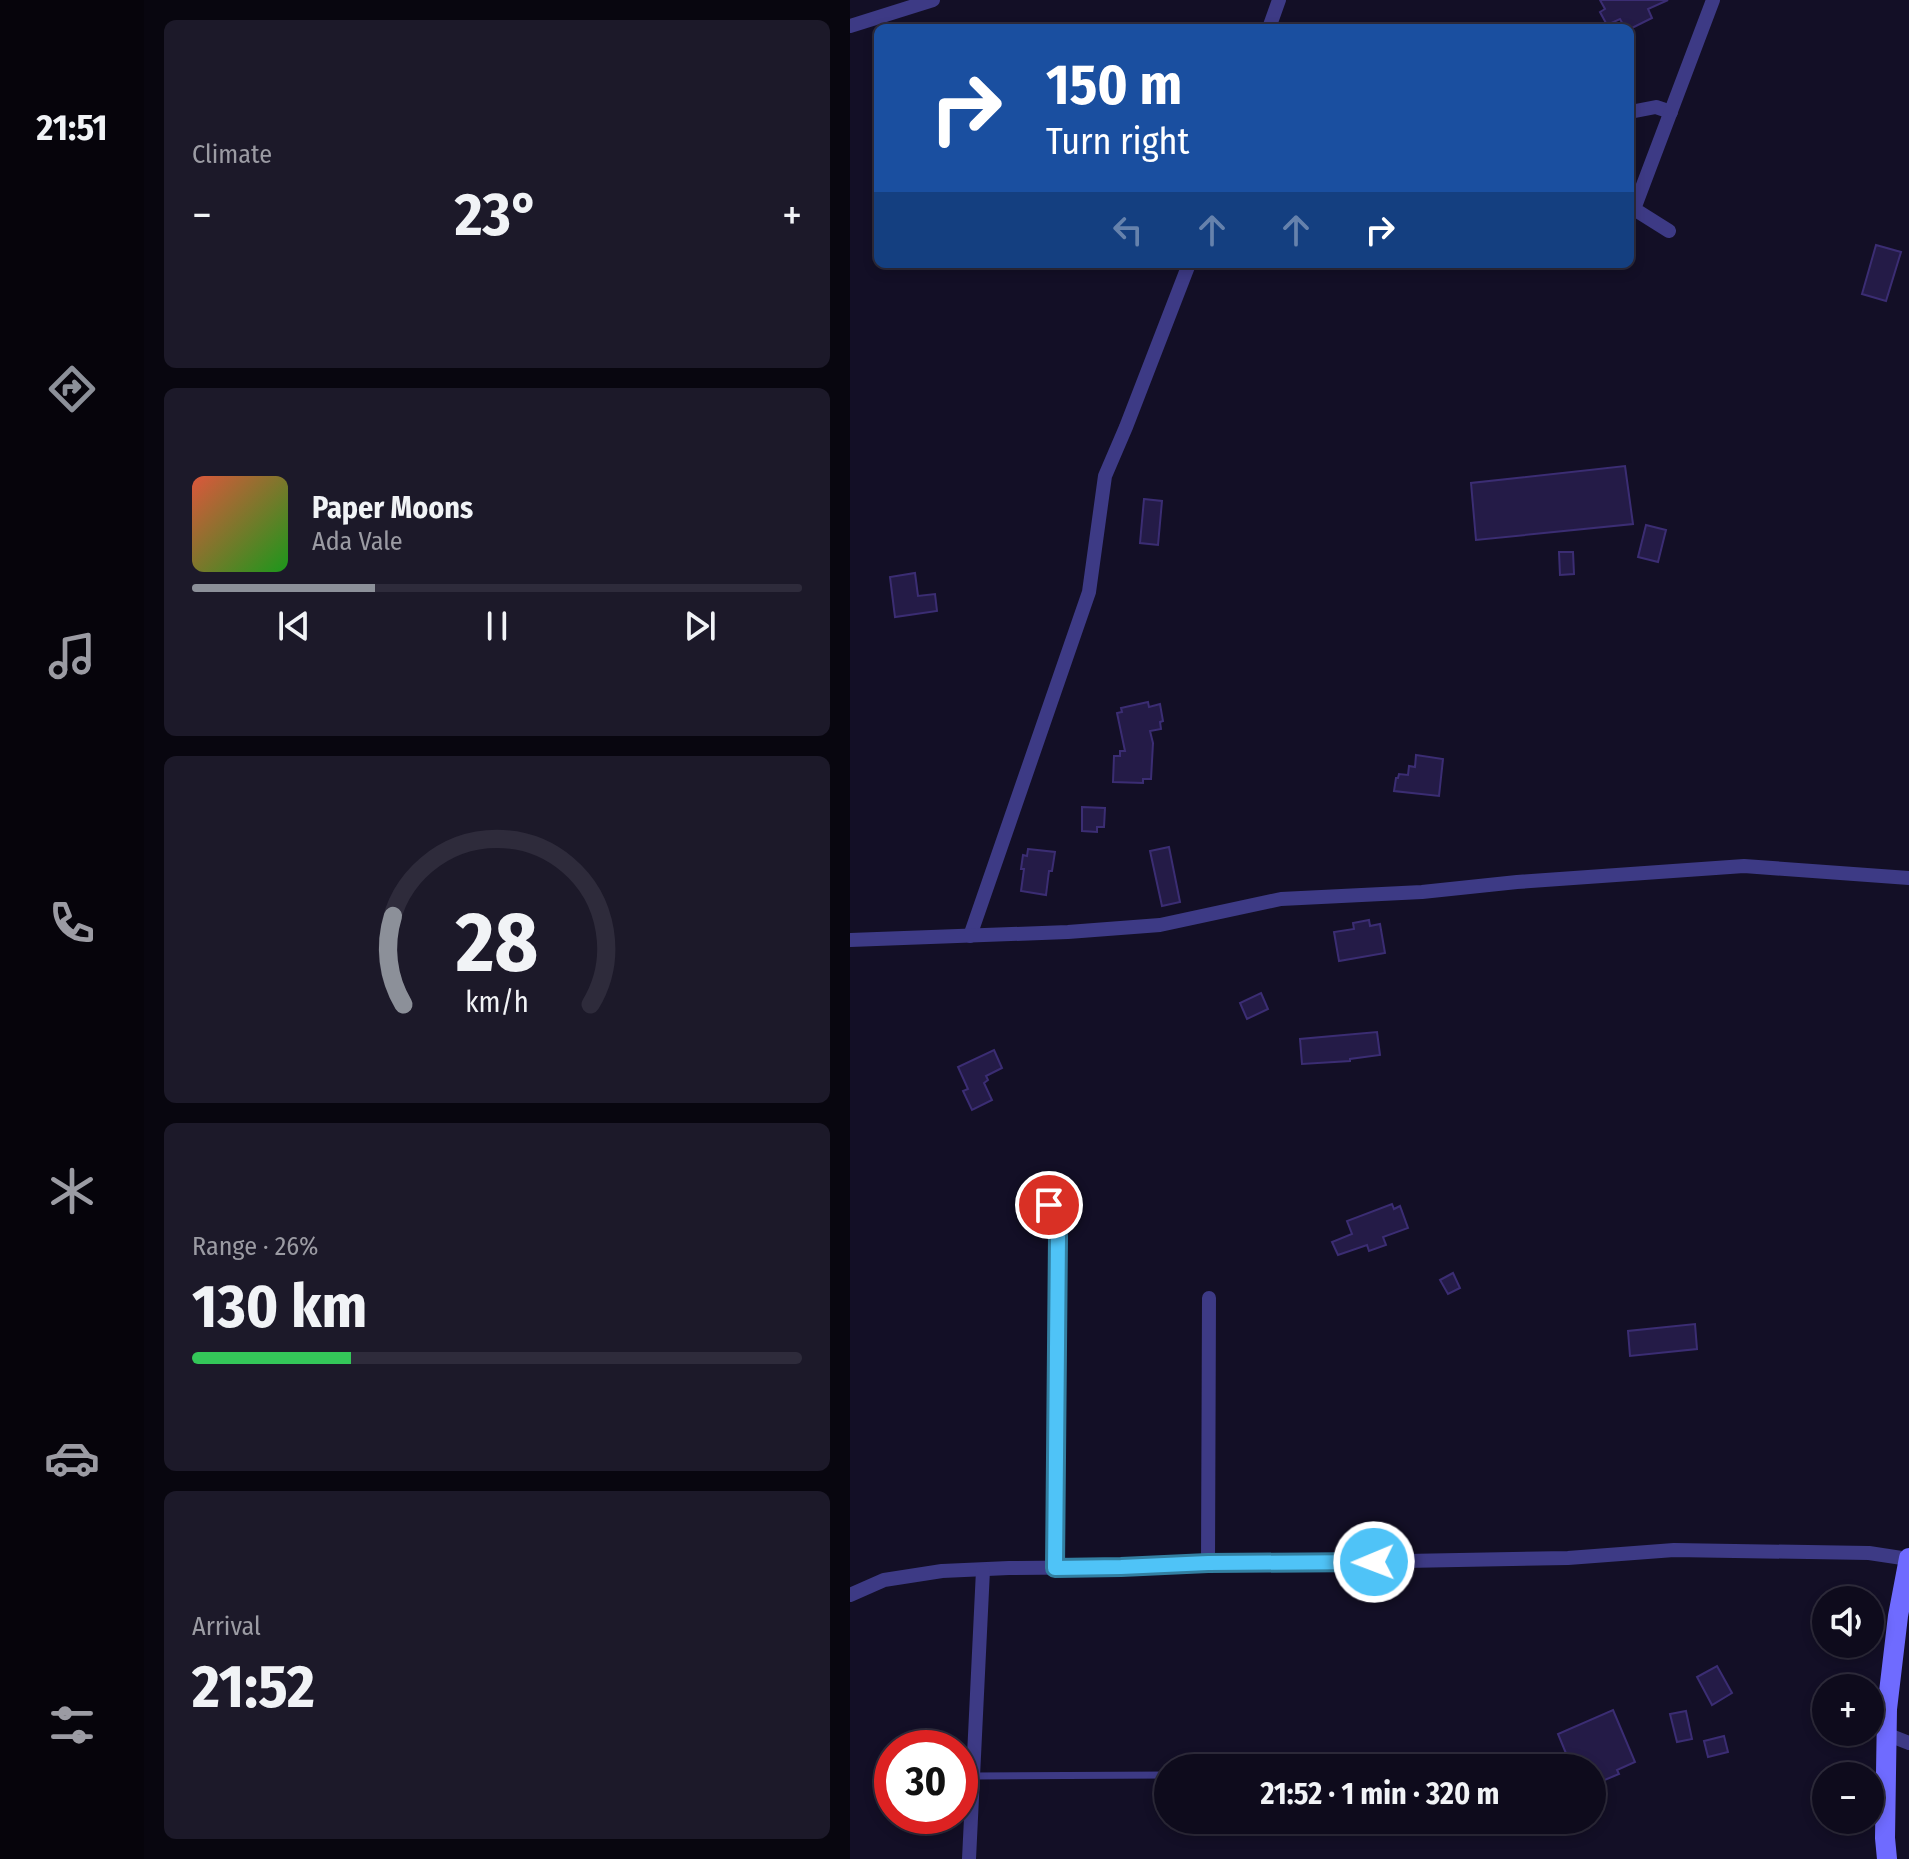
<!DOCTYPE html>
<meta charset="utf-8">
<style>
body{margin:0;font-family:"Fira Sans Condensed",sans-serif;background:#1c1929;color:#f1f3f6;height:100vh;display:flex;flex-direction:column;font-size:30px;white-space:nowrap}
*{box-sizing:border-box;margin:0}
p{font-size:26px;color:#9b9ba3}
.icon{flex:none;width:44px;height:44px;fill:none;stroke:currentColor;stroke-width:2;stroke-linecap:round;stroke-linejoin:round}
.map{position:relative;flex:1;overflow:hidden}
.drawer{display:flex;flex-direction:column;gap:20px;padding:20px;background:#08060f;width:706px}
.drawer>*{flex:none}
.hud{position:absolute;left:24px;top:24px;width:760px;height:244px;border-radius:12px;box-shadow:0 4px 12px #0003,0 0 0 2px #2e2b3b;background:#1a4fa0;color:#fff;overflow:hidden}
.buttons{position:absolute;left:962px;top:1586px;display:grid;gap:16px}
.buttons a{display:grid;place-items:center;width:72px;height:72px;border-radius:50%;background:#0e0b1c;box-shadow:0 4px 12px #0003,0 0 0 2px #2e2b3b;font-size:40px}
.speed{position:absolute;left:24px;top:1730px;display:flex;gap:16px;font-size:40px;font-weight:700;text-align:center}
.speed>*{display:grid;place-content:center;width:104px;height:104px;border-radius:50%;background:#0e0b1c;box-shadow:0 4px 12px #0003,0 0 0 2px #2e2b3b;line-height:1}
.speed .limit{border:12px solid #d22;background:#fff;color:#111}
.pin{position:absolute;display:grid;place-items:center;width:68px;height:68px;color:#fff;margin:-34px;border:4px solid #fff;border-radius:50%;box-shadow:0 2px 8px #0007}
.me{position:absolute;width:88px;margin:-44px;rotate:269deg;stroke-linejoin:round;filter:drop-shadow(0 0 6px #0008)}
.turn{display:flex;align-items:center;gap:28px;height:168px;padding:0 40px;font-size:36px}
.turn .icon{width:104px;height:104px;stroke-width:2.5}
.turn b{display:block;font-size:56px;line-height:68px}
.lanes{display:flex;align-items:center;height:76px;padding:0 40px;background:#0003;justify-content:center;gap:40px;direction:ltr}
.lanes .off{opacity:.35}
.big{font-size:60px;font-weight:700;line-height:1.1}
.drawer .widget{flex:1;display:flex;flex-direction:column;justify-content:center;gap:12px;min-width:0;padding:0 28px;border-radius:12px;background:#1c1929}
.drawer .dial{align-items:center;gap:0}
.dial svg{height:208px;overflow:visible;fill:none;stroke:#2e2b3b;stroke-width:7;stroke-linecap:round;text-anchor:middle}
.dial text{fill:#f1f3f6;stroke:none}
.song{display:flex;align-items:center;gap:24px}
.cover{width:96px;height:96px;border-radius:12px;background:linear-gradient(135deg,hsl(10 70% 55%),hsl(120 70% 35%))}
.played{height:8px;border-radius:4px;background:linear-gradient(90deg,#8c9099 30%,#2e2b3b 30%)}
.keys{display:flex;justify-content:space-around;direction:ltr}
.heat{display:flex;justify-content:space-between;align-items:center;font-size:44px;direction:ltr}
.charge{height:12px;border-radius:6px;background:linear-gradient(90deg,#34c759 26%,#2e2b3b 0)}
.trip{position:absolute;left:304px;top:1754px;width:452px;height:80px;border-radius:40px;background:#0e0b1c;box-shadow:0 4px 12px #0003,0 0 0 2px #2e2b3b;font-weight:700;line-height:80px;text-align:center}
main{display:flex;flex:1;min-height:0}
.tabs{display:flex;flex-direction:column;width:144px;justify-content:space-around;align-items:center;background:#06040b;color:#9b9ba3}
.tabs .icon{width:56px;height:56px}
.tabs .on{color:#8c9099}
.tabs b{font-size:36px;color:#f1f3f6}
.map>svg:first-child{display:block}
</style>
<main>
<nav class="tabs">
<b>21:51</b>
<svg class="icon on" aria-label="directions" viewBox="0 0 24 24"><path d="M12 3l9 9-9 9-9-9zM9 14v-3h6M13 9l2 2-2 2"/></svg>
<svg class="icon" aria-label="music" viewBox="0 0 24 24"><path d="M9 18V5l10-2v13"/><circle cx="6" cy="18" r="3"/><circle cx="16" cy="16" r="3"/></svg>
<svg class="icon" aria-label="phone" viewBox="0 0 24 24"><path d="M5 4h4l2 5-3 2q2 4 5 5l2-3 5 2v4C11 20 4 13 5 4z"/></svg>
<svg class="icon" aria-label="climate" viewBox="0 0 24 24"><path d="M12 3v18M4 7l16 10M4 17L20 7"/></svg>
<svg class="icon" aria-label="car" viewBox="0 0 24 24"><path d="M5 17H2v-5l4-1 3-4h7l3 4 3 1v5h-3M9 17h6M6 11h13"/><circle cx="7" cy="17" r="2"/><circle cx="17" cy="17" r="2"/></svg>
<svg class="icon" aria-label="filters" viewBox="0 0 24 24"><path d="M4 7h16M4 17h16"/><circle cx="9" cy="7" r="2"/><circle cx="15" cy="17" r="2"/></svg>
</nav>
<section class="drawer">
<div class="widget"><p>Climate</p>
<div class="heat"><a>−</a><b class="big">23°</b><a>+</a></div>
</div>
<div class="widget">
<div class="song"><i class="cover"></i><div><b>Paper Moons</b><p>Ada Vale</p></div></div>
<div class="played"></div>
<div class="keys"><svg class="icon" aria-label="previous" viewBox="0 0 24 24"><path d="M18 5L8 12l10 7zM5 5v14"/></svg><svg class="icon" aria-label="pause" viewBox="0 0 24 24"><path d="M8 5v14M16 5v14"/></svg><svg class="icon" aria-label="next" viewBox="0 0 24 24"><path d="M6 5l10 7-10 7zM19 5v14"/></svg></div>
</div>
<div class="widget dial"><svg viewBox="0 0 100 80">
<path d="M14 69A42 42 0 1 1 86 69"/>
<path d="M14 69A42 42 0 0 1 10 35" stroke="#8c9099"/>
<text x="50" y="56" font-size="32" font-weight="700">28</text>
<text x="50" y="72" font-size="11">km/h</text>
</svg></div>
<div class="widget"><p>Range · 26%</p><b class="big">130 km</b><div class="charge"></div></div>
<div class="widget"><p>Arrival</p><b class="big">21:52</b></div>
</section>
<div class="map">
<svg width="1059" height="1859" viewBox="0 0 1059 1859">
<rect width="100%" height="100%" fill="#130f26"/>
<g fill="#241b47" stroke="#3b2d73" stroke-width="2">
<path d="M750 0H818L798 9 802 18 782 28H775L770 19 757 25 750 12 755 9Z"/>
<path d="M1026 245 1051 252 1036 301 1012 294Z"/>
<path d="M775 466 783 524 626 540 621 483Z"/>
<path d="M294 499 312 501 308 545 290 543Z"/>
<path d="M796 525 816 530 808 562 788 557Z"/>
<path d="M709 552H723L724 574 710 575Z"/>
<path d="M65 573 68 596 85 594 87 611 45 617 40 577Z"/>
<path d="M298 702 299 707 310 704 313 721 310 722 311 729 300 731 303 743 301 779H293V783L263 782 264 756H270V751H275L267 713 272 712 271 708Z"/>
<path d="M566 755 593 759 589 796 544 791 546 778H548L549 774 558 775 559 766 565 767Z"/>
<path d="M232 807 255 808 254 827H247V832L232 831Z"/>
<path d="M319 847 330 902 312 906 300 851Z"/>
<path d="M178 849 205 852 202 871H199L196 895 171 891 174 869H171L173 855 177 856Z"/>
<path d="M519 920 520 926 530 924 535 953 489 961 484 932 504 929 503 923Z"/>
<path d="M411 993 418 1009 397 1019 390 1003Z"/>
<path d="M527 1032 530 1055 500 1059V1061L452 1064 450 1039Z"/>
<path d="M144 1050 152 1068 136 1076 138 1080 134 1083 142 1100 122 1110 113 1091 118 1089 108 1067Z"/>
<path d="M542 1204 544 1209 550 1206 558 1228 533 1237 536 1245 519 1251 517 1245 488 1255 482 1242 502 1234 497 1221Z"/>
<path d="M603 1273 610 1288 598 1294 590 1280Z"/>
<path d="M845 1324 847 1349 780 1356 778 1331Z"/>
<path d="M867 1666 882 1693 862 1705 847 1677Z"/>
<path d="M763 1710 785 1762 767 1770 769 1774 745 1784 742 1776V1768H722L708 1734Z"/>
<path d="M836 1711 842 1739 827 1742 820 1714Z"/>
<path d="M874 1736 878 1752 858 1757 854 1741Z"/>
</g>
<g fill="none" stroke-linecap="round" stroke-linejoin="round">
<path stroke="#3d3a85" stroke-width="7" d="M124 1776 318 1775"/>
<g stroke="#3d3a85" stroke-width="14">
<path d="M0 26 83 0"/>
<path d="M419 28 429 0"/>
<path d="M780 112 806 107 821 112"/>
<path d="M819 231 784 209 863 0"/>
<path d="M120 936 239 592 255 476 276 427 339 264"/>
<path d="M0 940 218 932 310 925 431 899 572 892 667 882 894 866 1059 878"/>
<path d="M199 1205 208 1236 205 1568"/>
<path d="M358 1563 359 1298"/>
<path d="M0 1595 34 1580 92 1571 159 1568 271 1567 358 1563 397 1564 718 1558 824 1550 1019 1553 1059 1559"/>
<path d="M1036 1734 1059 1743"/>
<path d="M119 1859 133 1570"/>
</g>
<path stroke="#6f6bff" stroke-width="20" d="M1037 1859 1035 1838 1037 1709 1048 1616 1059 1558"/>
</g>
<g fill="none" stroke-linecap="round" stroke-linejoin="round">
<defs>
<path id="route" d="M199 1205 208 1236 205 1568 271 1567 358 1563 524 1562"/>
</defs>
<use href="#route" stroke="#337fa1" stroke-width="20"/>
<use href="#route" stroke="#4fc3f7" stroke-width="14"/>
</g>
</svg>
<div class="buttons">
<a><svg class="icon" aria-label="sound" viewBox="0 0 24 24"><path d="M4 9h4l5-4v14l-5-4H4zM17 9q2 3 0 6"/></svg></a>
<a>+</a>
<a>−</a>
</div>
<div class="speed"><div class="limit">30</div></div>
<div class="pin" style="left:199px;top:1205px;background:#d93025"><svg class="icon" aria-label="arrive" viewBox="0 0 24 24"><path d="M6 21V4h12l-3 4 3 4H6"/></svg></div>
<svg class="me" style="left:524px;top:1562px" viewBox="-20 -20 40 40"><circle r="17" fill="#4fc3f7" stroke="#fff" stroke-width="3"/><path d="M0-11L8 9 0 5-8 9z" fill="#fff"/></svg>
<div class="trip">21:52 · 1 min · 320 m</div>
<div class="hud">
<div class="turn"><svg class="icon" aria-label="right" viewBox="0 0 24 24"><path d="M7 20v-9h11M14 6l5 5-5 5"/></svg><div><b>150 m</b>Turn right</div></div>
<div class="lanes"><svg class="icon off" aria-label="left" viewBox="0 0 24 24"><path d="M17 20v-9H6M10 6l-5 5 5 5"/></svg><svg class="icon off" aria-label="ahead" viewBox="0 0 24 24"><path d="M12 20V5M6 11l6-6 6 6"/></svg><svg class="icon off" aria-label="ahead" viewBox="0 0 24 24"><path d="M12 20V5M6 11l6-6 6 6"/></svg><svg class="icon" aria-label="right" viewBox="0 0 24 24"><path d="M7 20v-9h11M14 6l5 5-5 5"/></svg></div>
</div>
</div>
</main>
